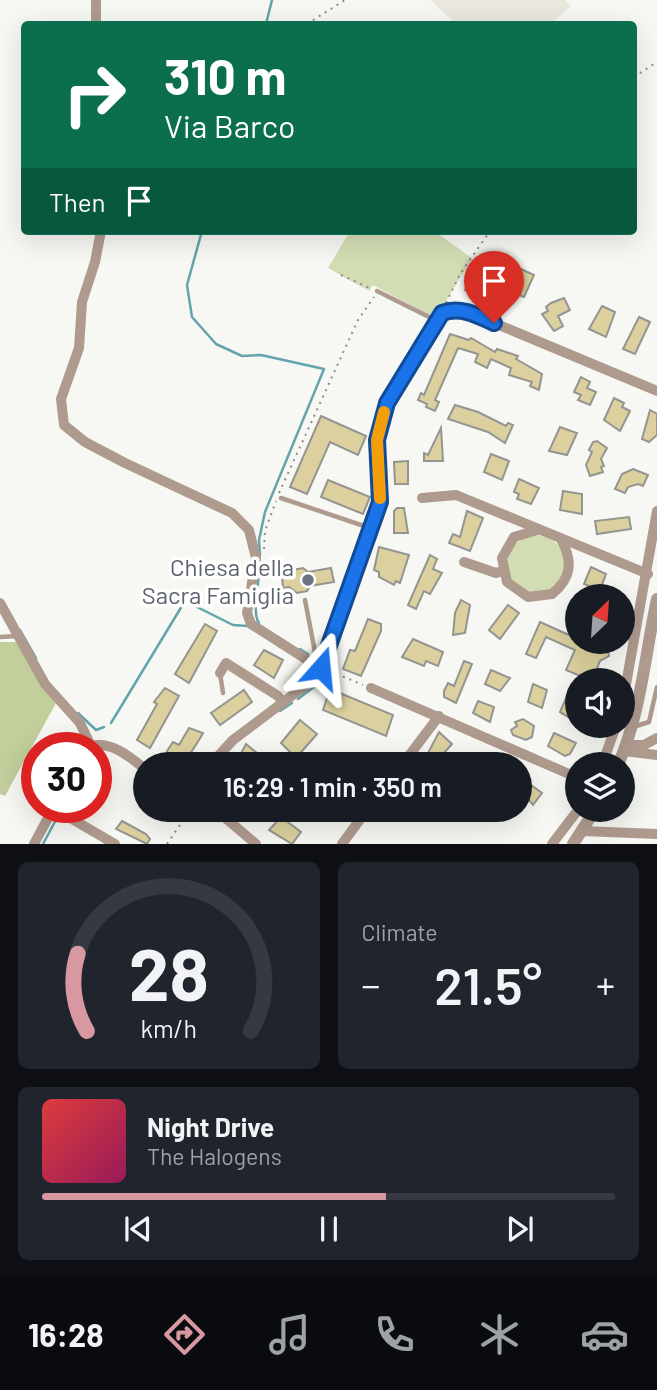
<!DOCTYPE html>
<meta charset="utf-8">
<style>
body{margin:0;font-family:Barlow,sans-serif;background:#20242c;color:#f1f3f6;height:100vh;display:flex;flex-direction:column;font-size:26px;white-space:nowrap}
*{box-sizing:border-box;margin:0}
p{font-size:23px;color:#9ea1a6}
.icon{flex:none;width:38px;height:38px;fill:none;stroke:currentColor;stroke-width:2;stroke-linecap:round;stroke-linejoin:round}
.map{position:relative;height:844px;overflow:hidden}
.side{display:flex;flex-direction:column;gap:18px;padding:18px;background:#0d0f14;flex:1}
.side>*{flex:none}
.top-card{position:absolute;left:21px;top:21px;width:616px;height:214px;border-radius:7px;box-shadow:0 7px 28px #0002;background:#0b6e4f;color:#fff;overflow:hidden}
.needle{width:46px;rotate:25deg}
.buttons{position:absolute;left:565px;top:584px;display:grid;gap:14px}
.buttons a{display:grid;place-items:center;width:70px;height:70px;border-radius:50%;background:#171b24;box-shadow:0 7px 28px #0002;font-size:35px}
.speed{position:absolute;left:21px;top:732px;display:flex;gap:14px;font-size:35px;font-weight:700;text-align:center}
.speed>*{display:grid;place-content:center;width:91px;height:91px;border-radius:50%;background:#171b24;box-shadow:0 7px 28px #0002;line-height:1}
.speed .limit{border:10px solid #d22;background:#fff;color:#111}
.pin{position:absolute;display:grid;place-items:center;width:60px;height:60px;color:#fff;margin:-72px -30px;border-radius:50% 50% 50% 0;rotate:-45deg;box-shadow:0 0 7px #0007}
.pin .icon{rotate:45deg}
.me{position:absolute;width:77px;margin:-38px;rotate:18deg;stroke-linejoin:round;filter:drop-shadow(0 0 5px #0008)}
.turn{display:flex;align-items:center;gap:24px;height:147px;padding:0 28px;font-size:32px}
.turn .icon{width:91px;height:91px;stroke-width:2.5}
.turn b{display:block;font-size:49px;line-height:60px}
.then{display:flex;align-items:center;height:66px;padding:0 28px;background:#0003;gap:14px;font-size:26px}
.big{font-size:52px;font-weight:600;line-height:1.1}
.side .card{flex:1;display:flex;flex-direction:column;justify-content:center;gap:10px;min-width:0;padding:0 24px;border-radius:10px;background:#20242c}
.side .dial{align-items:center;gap:0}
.dial svg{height:182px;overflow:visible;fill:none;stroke:#363941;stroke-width:7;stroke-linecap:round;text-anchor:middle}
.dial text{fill:#f1f3f6;stroke:none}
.song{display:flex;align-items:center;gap:21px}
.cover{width:84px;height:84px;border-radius:10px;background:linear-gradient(135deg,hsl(0 70% 55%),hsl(330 70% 35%))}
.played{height:7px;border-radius:4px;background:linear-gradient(90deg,#d898a2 60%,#363941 60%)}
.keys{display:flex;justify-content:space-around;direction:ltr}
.heat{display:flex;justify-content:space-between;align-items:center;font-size:38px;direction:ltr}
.side .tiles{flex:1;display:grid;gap:18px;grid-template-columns:1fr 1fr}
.card:last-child{grid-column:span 2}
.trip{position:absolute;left:133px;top:752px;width:399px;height:70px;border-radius:35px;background:#171b24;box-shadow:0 7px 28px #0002;font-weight:600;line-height:70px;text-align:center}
.tab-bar{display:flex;height:112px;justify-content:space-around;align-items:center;background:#090b0e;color:#9ea1a6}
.tab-bar .icon{width:49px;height:49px}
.tab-bar .on{color:#d898a2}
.tab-bar b{font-size:32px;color:#f1f3f6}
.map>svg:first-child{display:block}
</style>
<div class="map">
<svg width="657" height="844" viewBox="0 0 657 844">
<rect width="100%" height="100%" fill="#f7f7f3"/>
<path fill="#eae8de" d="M430 0H565L571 6 551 24H456Z"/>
<g fill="#d3ddb4">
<path d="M350 231H434L472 258 446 301 429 315 373 285 369 291 328 268Z"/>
<circle cx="536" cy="564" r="29"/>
</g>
<path fill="#c2ce9c" d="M0 642H18L56 703 5 796 0 794Z"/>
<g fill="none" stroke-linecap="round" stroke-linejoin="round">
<g stroke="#63a4ad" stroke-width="2.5">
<path d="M266 24 272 0"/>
<path d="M202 231 187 285 192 317 216 344 242 356 261 355 324 369 265 512 259 540 260 555"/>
<path d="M259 623C251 612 260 579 260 562"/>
<path d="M20 630 36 658"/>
<path d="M300 649 308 654"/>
<path d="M298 699 315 686"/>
<path d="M280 711 292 703"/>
<path d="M78 713 96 730 104 727"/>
<path d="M111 723 185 601 233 625 248 626"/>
<path d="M43 844 58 816"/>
</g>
</g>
<g fill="#dcd19e" stroke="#949491" stroke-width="2">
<path d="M477 269 488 273 476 295 465 290Z"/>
<path d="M521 269 534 275 524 297 517 294 515 299 499 290 504 278 515 282Z"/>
<path d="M564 298 570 310 558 316 563 326 554 331 542 314 548 311 546 307 551 303Z"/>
<path d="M602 306 615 312 606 337 589 329Z"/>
<path d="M639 317 650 322 635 354 623 349Z"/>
<path d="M450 334 469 340 471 338 495 352 497 349 518 356 516 359 542 374 539 390 530 386 532 382 509 375 511 368 491 359 487 368 475 362 478 354 458 348 435 400 439 402 435 411 426 407 427 404 418 400 421 393 424 395Z"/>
<path d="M581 377 590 382 587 388 596 392 590 405 578 400 581 395 574 392Z"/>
<path d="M614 398 624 403 622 407 630 411 620 431 604 420Z"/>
<path d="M455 405 478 412 506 426 508 423 513 425 505 443 488 432 448 419Z"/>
<path d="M650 410 657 414V435L649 442 642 439Z"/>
<path d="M321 416 366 436 358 455 330 442 307 494 290 487Z"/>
<path d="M560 427 577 433 567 455 549 451Z"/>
<path d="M441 428 443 461H424V453L428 455Z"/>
<path d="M597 441 607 448 601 459 604 466 601 467 603 472 590 476 586 465 592 452 589 450 593 442Z"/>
<path d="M491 454 509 461 502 480 484 472Z"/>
<path d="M408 461V484H395L394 462Z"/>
<path d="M633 469 648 475 643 486 638 484 628 487 625 493 615 489 622 474Z"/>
<path d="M519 479 539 488 531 504 517 499 519 494 514 492Z"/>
<path d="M328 480 370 497 363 514 321 497Z"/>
<path d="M563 491 582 494V514L560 510Z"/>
<path d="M397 508H404L408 533H394V511Z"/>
<path d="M467 511 483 518 470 551 449 543 453 534 460 537Z"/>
<path d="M629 517 631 529 597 534 595 521Z"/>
<path d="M379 547 409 555 400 583 396 581 394 585 379 577V572L374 570Z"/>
<path d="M430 555 437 559 433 569 442 573 430 594 424 591 416 609 408 605Z"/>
<path d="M591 567 606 574 602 585 613 590 610 597H587L592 587 584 584Z"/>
<path d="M303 568 308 572 331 568 334 582 310 586 307 591 297 593 289 587 283 588 282 578 287 577 293 570Z"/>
<path d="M461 600 470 605 465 633 453 635 455 613Z"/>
<path d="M508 605 519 613 500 639 489 630Z"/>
<path d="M368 619 381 624V631L361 676 343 669 350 650 355 651Z"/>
<path d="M540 622 578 639V642H587L585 647 596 652 604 648 608 651 609 656 600 661 592 681 566 670 575 650 546 637 536 658 526 654Z"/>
<path d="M205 624 217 631 189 683 175 674Z"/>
<path d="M413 639 443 652 438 666 426 661 424 666 402 657Z"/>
<path d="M264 650 283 660 274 678 254 665Z"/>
<path d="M464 661 472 664 456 703 444 697V691L448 683 454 686Z"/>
<path d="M491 670 510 678 500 691 485 684Z"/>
<path d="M533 684 547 690 542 708 528 702Z"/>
<path d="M165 688 179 696 150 748 137 740 157 704 154 702Z"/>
<path d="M330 689 393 715 386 736 323 710Z"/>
<path d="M244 690 252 702 220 725 211 713Z"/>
<path d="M566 698 578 703V723L560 712Z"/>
<path d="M478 701 494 707 490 722 473 713Z"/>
<path d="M523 719 534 726 532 737 526 740 513 735 511 730 517 726 515 722Z"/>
<path d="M300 720 317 734 296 758 281 743Z"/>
<path d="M189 728 203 733 199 740 183 765H170L172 762 166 758 167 751 173 742 179 745Z"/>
<path d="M439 732 452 744 436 762 427 755Z"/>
<path d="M554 733 576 743 570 754 565 756 548 746Z"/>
<path d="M246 744 257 753 248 765H235Z"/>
<path d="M520 777 542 793 533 805 520 790Z"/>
<path d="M281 817 301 832 292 844 269 830Z"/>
<path d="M122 821 146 834 150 839 147 844 116 829Z"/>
</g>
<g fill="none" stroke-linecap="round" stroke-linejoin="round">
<g stroke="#8d8d8a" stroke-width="2" stroke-dasharray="2 5" stroke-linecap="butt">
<path d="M307 24 345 0"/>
<path d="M634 77 657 62"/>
<path d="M341 275 372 289"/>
<path d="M446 303 460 274 490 231"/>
<path d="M279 493 358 320 374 297"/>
<path d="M264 549 265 531 276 501"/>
<path d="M330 671 363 685"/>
<path d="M167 844 184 819"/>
</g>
<g stroke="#af9a8e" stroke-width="4.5">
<path d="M377 291 433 319"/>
<path d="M281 498 370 528"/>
<path d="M305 600 315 652 323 659"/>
<path d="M0 637 18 636"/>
<path d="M220 673 223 693"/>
<path d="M636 726 649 722 657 687"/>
<path d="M187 815 189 810"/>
</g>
<g stroke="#af9a8e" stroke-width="10">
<path d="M96 0V24"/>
<path d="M101 231 95 262 82 302 79 348 61 399 64 425 85 442 125 463 232 513 249 530 256 558 247 613 251 624 309 661"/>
<path d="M422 498 456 495 648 574"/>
<path d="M537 530 514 537 502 558 507 582 528 597 552 594C572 578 573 561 561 539"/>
<path d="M464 562 496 573 502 571"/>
<path d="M0 603 45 684 80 723 91 746"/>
<path d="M220 673 226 663 278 696 283 703"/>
<path d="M371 688 569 774 578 775"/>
<path d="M623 701 657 511"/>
<path d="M627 745H644L657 738"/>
<path d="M91 746C112 741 130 757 145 769"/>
<path d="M624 751 657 755"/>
<path d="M210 765 233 740 318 676 380 502 377 440 380 424 387 403 434 320C446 309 453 310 468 312L657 391"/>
<path d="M402 765 439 716"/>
<path d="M602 765 616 726"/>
<path d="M53 808 115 844"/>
<path d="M216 810 256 844"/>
<path d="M583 831 657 834"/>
<path d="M34 844 54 807"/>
<path d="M342 844 367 810"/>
<path d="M552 844 578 810"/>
</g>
<g stroke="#af9a8e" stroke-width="12">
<path d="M618 765C641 712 645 655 657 599"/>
<path d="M573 844 595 810"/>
</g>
</g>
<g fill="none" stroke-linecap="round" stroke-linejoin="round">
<defs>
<path id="route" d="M321 668 380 502 377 440 387 403 442 313C460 306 477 315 494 323"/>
</defs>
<use href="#route" stroke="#114b97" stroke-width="18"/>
<use href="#route" stroke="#1a73e8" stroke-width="12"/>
<path stroke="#f59e0b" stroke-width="12" d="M380 498 377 440 384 412"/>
</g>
<circle fill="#6b7280" stroke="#fff" stroke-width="2.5" cx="308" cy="580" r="7"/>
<g text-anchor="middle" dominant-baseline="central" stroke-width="7" stroke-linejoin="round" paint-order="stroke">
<g font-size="24" fill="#5b616d" stroke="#fff" text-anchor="end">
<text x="294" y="566">Chiesa della<tspan x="294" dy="28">Sacra Famiglia</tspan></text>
</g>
</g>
</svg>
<div class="buttons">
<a><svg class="needle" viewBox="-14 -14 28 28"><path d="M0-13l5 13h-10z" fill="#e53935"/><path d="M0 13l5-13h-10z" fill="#9ea1a6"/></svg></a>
<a><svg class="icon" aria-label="sound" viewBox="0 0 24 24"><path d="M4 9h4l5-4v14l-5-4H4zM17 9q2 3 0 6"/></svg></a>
<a><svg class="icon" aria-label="layers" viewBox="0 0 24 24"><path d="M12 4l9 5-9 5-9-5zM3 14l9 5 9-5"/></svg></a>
</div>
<div class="speed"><div class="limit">30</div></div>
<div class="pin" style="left:494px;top:323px;background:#d93025"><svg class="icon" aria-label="arrive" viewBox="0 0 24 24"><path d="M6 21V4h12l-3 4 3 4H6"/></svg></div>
<svg class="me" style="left:321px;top:668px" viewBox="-20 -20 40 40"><path d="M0-17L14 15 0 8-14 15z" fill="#1a73e8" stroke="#fff" stroke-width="4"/></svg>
<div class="trip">16:29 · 1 min · 350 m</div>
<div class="top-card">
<div class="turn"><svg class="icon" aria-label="right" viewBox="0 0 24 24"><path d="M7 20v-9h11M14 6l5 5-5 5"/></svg><div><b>310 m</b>Via Barco</div></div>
<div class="then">Then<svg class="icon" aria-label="arrive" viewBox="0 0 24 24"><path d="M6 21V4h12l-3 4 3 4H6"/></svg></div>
</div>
</div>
<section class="side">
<div class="tiles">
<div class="card dial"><svg viewBox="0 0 100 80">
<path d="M14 69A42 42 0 1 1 86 69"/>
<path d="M14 69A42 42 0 0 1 10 35" stroke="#d898a2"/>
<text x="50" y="56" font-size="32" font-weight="700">28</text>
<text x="50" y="72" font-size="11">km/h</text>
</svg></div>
<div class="card"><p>Climate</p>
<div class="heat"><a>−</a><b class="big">21.5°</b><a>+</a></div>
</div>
<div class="card">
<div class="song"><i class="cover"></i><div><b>Night Drive</b><p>The Halogens</p></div></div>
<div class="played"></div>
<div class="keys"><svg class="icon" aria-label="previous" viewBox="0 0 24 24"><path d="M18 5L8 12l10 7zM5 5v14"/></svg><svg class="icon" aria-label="pause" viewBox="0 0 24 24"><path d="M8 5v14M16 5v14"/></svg><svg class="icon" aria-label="next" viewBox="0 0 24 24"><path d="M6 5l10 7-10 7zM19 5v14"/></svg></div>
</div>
</div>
</section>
<nav class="tab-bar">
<b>16:28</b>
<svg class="icon on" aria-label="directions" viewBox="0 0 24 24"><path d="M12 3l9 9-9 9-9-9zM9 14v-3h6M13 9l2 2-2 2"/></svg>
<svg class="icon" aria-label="music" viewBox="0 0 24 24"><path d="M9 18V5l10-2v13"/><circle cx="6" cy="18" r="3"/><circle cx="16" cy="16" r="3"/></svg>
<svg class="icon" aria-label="phone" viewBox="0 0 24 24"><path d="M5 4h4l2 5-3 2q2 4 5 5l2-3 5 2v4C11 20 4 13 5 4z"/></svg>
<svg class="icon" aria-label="climate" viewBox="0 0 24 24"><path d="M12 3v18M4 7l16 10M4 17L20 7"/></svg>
<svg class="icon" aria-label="car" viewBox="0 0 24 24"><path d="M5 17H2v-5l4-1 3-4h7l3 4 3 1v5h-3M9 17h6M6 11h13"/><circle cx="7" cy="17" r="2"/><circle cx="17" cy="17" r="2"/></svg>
</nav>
